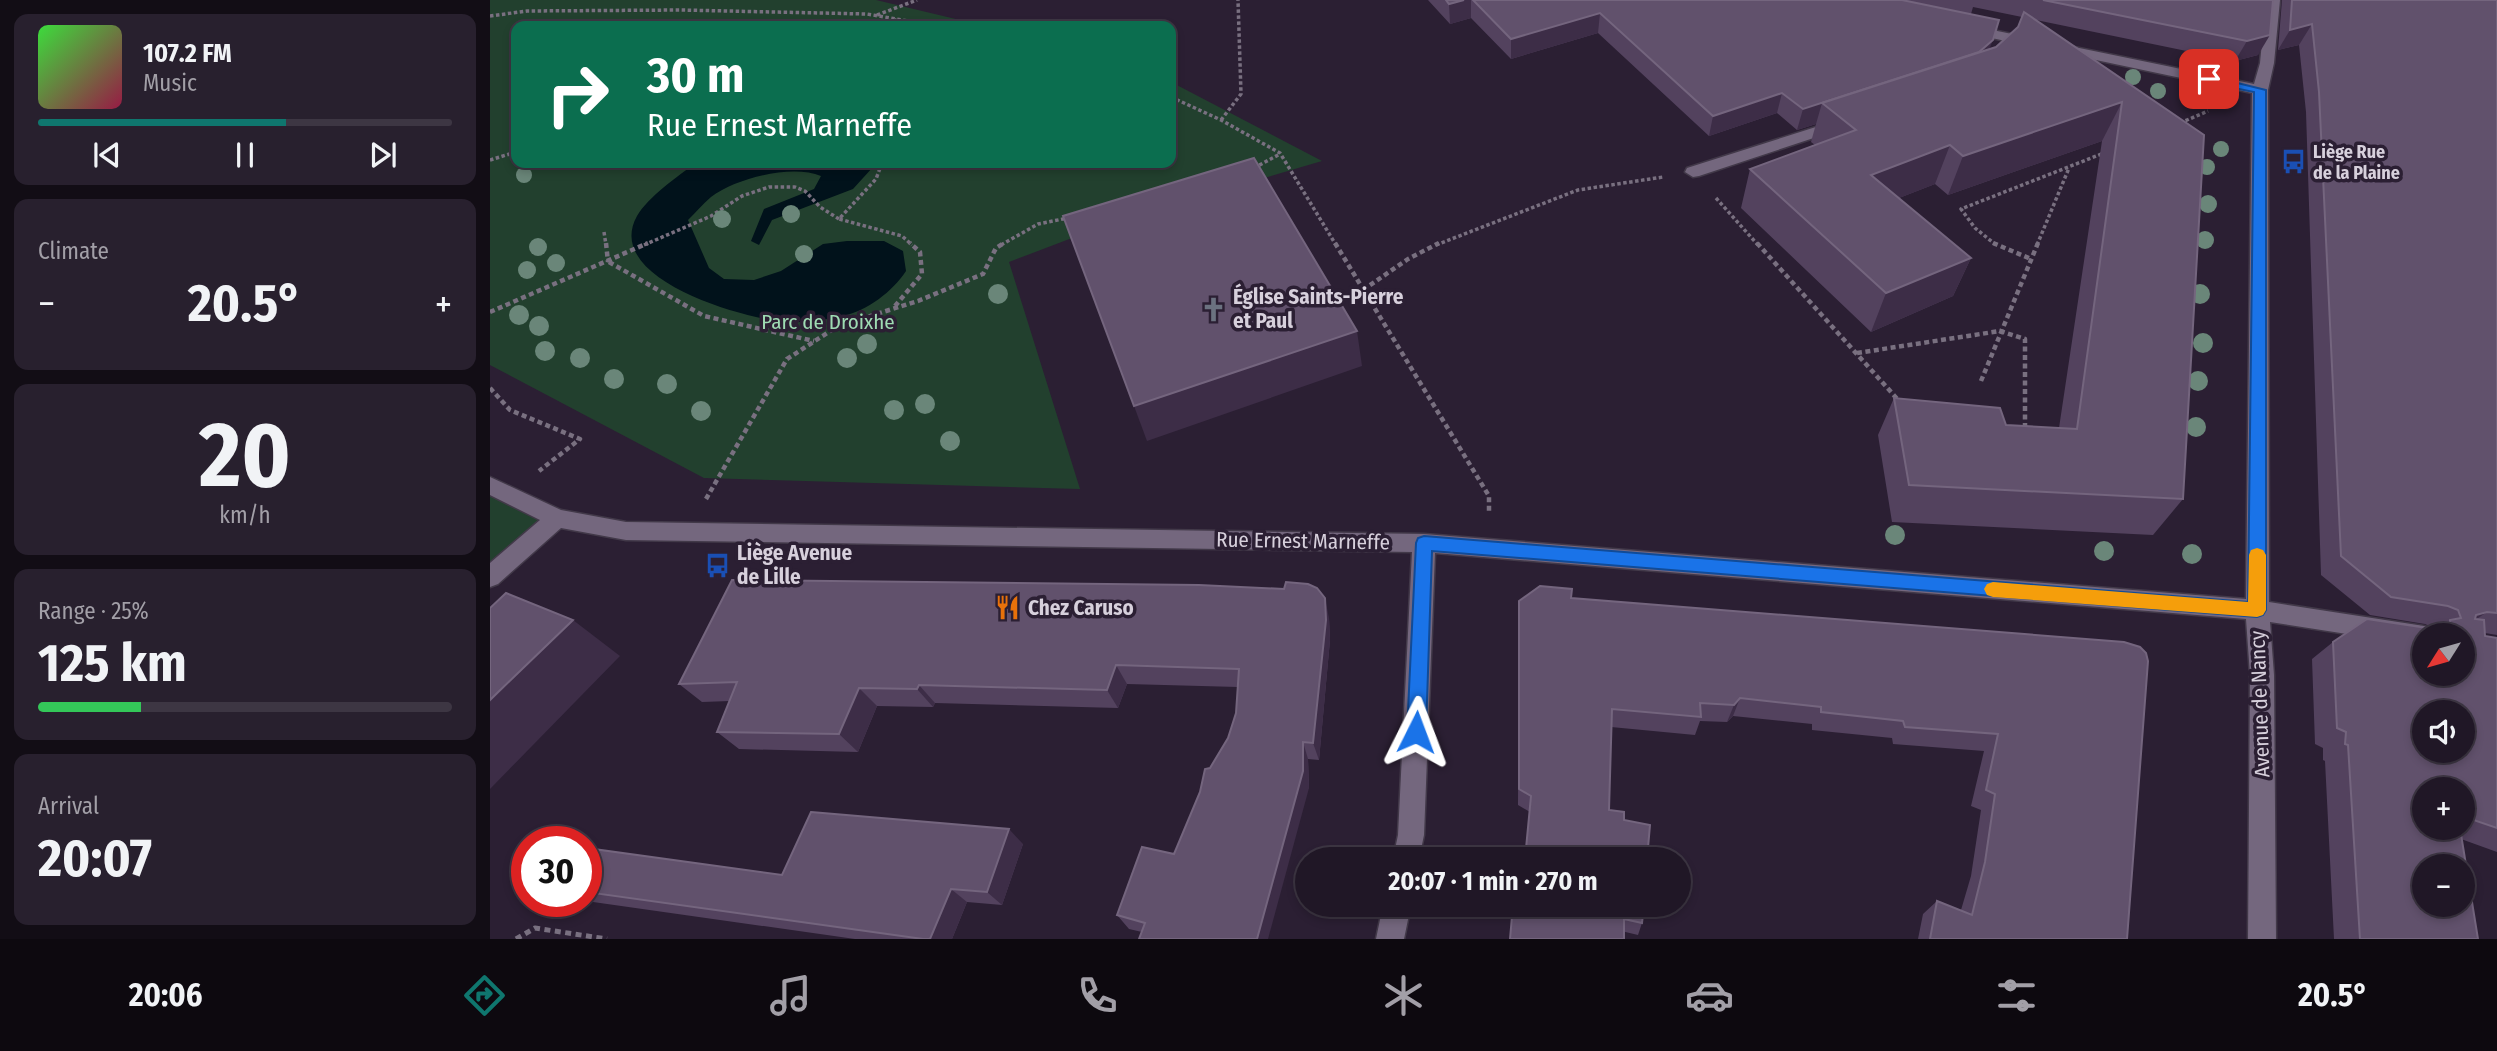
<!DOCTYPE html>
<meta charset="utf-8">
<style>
body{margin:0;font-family:"Fira Sans Condensed",sans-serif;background:#28202e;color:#f1f3f6;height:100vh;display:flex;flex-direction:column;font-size:26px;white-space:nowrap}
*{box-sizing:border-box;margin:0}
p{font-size:23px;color:#a29fa7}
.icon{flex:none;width:38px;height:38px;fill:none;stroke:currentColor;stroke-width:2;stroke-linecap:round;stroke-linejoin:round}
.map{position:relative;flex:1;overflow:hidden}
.details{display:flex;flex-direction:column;gap:14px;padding:14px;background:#120d15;width:490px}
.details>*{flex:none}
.banner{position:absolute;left:21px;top:21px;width:665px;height:147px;border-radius:14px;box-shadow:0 4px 10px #0003,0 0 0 2px #3d3643;background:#0b6e4f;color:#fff;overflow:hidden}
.needle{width:46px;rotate:233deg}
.buttons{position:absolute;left:1922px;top:623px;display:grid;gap:14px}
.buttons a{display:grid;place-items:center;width:63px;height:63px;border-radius:50%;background:#201726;box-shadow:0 4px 10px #0003,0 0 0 2px #3d3643;font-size:35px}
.speed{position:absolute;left:21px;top:826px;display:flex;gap:14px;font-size:35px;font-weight:700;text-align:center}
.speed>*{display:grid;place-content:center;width:91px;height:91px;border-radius:50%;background:#201726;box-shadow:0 4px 10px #0003,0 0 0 2px #3d3643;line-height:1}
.speed .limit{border:10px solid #d22;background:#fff;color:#111}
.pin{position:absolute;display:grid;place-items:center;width:60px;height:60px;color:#fff;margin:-30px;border-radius:14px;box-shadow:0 4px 10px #0006}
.me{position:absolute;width:77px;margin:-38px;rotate:3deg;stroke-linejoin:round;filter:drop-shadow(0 0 5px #0008)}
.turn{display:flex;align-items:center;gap:24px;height:147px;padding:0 21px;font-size:32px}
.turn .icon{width:91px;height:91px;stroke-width:2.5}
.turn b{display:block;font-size:49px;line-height:60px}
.big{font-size:52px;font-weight:700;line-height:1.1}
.details .tile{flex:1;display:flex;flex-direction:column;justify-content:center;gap:10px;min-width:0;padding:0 24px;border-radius:14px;background:#28202e}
.details .dial{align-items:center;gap:0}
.dial b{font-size:91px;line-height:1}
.song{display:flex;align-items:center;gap:21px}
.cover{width:84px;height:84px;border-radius:10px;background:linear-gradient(135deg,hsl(120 70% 55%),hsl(340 70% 35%))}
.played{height:7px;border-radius:4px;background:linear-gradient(90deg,#0f766e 60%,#3d3643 60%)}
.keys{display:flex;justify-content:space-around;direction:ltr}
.heat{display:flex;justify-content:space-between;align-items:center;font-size:38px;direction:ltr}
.charge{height:10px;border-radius:5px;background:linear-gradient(90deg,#34c759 25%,#3d3643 0)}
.trip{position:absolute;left:805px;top:847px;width:396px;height:70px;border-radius:35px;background:#201726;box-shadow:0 4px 10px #0003,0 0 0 2px #3d3643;font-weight:700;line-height:70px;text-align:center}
.menu{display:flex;height:112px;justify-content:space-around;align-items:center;background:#0d090f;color:#a29fa7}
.menu .icon{width:49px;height:49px}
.menu .active{color:#0f766e}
.menu b{font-size:32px;color:#f1f3f6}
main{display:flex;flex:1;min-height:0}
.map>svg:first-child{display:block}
</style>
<main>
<section class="details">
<div class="tile">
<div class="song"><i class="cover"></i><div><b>107.2 FM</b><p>Music</p></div></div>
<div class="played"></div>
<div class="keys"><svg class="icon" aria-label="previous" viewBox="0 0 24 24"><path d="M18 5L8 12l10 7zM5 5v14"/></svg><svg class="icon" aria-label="pause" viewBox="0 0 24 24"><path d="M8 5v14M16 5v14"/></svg><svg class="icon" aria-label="next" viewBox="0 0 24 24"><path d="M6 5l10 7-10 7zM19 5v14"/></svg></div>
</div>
<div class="tile"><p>Climate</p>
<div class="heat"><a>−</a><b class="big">20.5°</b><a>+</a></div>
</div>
<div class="tile dial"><b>20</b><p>km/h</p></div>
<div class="tile"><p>Range · 25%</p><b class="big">125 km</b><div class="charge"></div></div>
<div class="tile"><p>Arrival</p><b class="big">20:07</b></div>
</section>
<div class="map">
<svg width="2007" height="939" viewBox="0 0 2007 939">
<rect width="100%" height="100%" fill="#2b1f33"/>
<g fill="#22402e">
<path d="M0 0H386L495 26H26V163H681V82L832 161 624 222 519 262 590 489 214 478 0 365Z"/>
<path d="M0 485 67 518 0 577Z"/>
</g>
<path fill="#01121b" d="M206 163H382L383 167 363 189 282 220 269 245 261 241 274 209 324 189 331 176C302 164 246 178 221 197 213 204 205 213 198 220L219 268 234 279 264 280 291 271 333 244 357 241H394L413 251 416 271C402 292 378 310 353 316 336 320 311 323 294 322 253 318 112 279 147 216 158 197 188 176 206 163Z"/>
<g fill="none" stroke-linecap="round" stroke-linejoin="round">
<defs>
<g id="street">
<path d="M1776 0H1790L1784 63 1778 90 1779 602 1934 626 1942 629 1945 635H1934V646L1780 622 1784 675 1786 939H1758L1760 675 1756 619 945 553 934 835 929 859H903L908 835 922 552 136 540 71 528 8 584 0 587V563L50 520 0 495V477L71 510 136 522 934 534 1756 599 1762 93 1478 33 1471 29 1478 25 1764 84 1770 63Z"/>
<path d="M1351 119 1357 121 1359 124 1357 127 1209 176 1203 177 1195 172 1197 168Z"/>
<path d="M893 905H921L914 939H886Z"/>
</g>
</defs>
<use href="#street" stroke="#423949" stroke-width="3"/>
<g stroke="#797080" stroke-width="3.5" stroke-dasharray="3.5 2.5" stroke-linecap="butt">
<path d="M387 15 427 0"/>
<path d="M0 16 37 11 191 10 377 14 448 26"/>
<path d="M402 26 407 19"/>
<path d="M681 97 731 120 790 153 846 245"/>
<path d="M731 120 751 94 748 0"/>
<path d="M1690 123 1718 111"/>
<path d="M0 160 26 152"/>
<path d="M392 163 386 179 349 219 412 236 422 245"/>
<path d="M764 168 790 154"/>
<path d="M1226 198 1268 245"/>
<path d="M114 232 116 245"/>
<path d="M154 245 221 216 252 196 279 187H305L315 191 330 207 349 219"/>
<path d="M511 245 548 224 578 218"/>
<path d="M946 245 1088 190 1173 177"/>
<path d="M1506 245 1485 228 1471 209 1614 153"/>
<path d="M1547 245 1579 168"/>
</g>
<g stroke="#797080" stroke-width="4.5" stroke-dasharray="5 3.5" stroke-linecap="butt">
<path d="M116 243 118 262"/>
<path d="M845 243 999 496V513"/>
<path d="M1267 243 1410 402"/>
<path d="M1503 243 1541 259"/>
<path d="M119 262 214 316 324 341"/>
<path d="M873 290 918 259 949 243"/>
<path d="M405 306 432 274 430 252 420 243"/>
<path d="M0 312 158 243"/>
<path d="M1367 353 1510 331 1535 339V429"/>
<path d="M1491 381 1548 243"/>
<path d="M0 388 20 410 90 439 49 471"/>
<path d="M216 499 297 359 348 326 428 301 493 274 506 248 514 243"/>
</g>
<path stroke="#797080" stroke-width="5" stroke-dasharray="6 4.5" stroke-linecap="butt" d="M26 939 45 928 117 939"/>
<use href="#street" fill="#74677e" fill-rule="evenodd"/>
</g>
<g fill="#6a8679">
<circle cx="1643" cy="77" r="8"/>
<circle cx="1668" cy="91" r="8"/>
<circle cx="1731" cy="149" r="8"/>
<circle cx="1717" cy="167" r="8"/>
<circle cx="34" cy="175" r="8"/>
<circle cx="1718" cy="204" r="9"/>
<circle cx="301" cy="214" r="9"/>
<circle cx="232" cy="219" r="9"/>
<circle cx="1715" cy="240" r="9"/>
<circle cx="48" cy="247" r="9"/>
<circle cx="314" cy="254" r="9"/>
<circle cx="66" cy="263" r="9"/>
<circle cx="37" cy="270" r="9"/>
<circle cx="508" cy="294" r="10"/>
<circle cx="1710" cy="294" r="10"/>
<circle cx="29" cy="315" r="10"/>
<circle cx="49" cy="326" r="10"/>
<circle cx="1713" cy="343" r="10"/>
<circle cx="377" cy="344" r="10"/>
<circle cx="55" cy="351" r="10"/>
<circle cx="90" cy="358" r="10"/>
<circle cx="357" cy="358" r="10"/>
<circle cx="124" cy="379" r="10"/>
<circle cx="1708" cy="381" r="10"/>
<circle cx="177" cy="384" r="10"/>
<circle cx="435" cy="404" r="10"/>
<circle cx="404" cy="410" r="10"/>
<circle cx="211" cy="411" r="10"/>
<circle cx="1706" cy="427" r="10"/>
<circle cx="460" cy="441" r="10"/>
<circle cx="1405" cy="535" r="10"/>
<circle cx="1614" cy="551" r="10"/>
<circle cx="1702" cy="554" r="10"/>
</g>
<g fill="#53425e" fill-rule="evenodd">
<path d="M938 0H1783L1768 55 1745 61 1546 20 1714 135 1693 499 1663 535 1402 522 1388 435 1404 398 1516 425 1569 428 1612 141 1458 195 1445 184 1409 198 1481 258 1463 296 1381 332 1251 208 1260 169 1325 145 1321 142 1326 124 1307 130 1287 113 1219 136 1108 33 1021 59 981 18 960 24ZM1483 7 1532 17 1527 28 1506 47 1499 49 1481 14Z"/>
<path d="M1792 0H2007V635L1995 633V636L2007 638V852L1971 839 1988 939H1844L1835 761 1833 760V748L1825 744 1822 659 1843 642 1945 629 1944 628 1935 624 1880 615 1831 575 1816 112 1809 45 1788 50ZM1972 789V828H1934Z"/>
<path d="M1081 598 1634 642 1637 939H1428L1433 914 1447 901 1471 910 1481 876 1491 810 1481 806 1494 751 1403 744 1402 738 1322 730V724L1243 716 1237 722 1210 721 1205 735 1121 727 1040 812 1028 805 1029 601Z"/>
<path d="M839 618 840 640 829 760 818 759 819 788 652 932 639 929 627 915 684 854 720 768 738 738 746 713 748 687 637 684 628 708 445 703 443 707 387 706 368 752 249 749 227 732 240 701 212 702 189 684Z"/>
<path d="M533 844 512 905 477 902 462 939H365L96 901V848L292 875Z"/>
<path d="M1023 905H1154L1152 923 1148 935Z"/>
</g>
<g fill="#3d2d47">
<path d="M974 0H981V18L960 24 959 4Z"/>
<path d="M1110 13 1108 33 1021 59V39Z"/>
<path d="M1822 24 1809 45 1788 50 1800 30Z"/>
<path d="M1780 35 1768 55 1745 61 1757 41Z"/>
<path d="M1503 40 1495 60 1332 103Z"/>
<path d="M1292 93 1287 113 1219 136 1223 116Z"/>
<path d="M1632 102 1612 141 1458 195 1473 156Z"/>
<path d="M1332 103 1326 124 1307 130 1313 109Z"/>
<path d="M1460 145 1445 184 1368 214 1381 175Z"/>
<path d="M1481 258 1463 296 1381 332 1396 293Z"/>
<path d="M867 331 872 366 657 441 644 406Z"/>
<path d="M835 598 839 618 840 640 829 760 823 743Z"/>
<path d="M1997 612 1972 629 1986 615Z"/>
<path d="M83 620 130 656 0 789V700Z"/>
<path d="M626 665 637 684 628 708 617 690Z"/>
<path d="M429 685 445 703 443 707 427 689Z"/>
<path d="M369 688 387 706 368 752 349 734Z"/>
<path d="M1250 698 1243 716 1237 722 1244 705Z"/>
<path d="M813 742 818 759 819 788 778 939H767Z"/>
<path d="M519 829 533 844 512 905 497 892Z"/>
<path d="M461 889 477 902 462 939H440Z"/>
</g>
<g fill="#61516c" stroke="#74657e" stroke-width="2" fill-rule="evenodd">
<path d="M956 0H974L959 4Z"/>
<path d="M983 0H1412L1509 20 1503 40 1489 52 1313 109 1292 93 1223 116 1110 13 1021 39Z"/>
<path d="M1553 0H1783L1780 35 1757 41Z"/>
<path d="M1802 0H2007V613L1997 612 1986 615 1985 619 1994 620 1995 636 2007 638V828L1972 816V789H1934V828H1970L1988 939H1870L1858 745 1855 744 1856 732 1847 728 1843 642 1877 619 1957 631 1960 629V620L1971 618 1968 610 1958 606 1901 597 1851 556 1829 92 1822 24 1800 30ZM1934 635H1972V674H1934ZM1934 712H1972V751H1934ZM1934 866H1972V905H1934Z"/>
<path d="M1534 12 1714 135 1693 499 1419 485 1404 398 1510 408 1516 425 1587 429 1632 102 1473 156 1460 145 1381 175 1481 258 1396 293 1260 169 1366 130 1332 103 1506 47 1528 27Z"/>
<path d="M764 158 867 331 644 406 573 216Z"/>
<path d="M242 580 709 585 794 589 796 582 818 584 827 588 835 598 836 620 823 743 813 742V771L767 939H649L655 923 627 915 652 847 684 854 710 792 715 769 720 768 738 738 746 713 749 669 626 665 617 690 429 685 427 689 369 688 349 734 227 732 247 682 189 684Z"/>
<path d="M1050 586 1082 589 1081 598 1634 642 1650 647 1656 653 1658 661 1637 939H1440L1447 901 1482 915 1495 862 1505 794 1496 790 1508 734 1415 727 1413 721 1331 712V707L1250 698 1244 705 1210 703 1211 717 1122 709 1119 810 1134 812V820L1160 825 1157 859H1035L1041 796 1029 789V601Z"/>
<path d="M16 593 83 620 0 700V608Z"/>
<path d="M321 812 519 829 497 892 461 889 440 939H433L96 892V848L292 875Z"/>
<path d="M1023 905H1154L1152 923 1134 919V939H1020Z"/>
</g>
<path fill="#1a73e8" stroke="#114b97" stroke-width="2" d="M1719 76 1776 90V610L1773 615 1767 617 942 551 936 732 933 738 926 740 920 738 917 732 926 543 928 538 934 536 1758 602 1764 92 1715 82 1713 79Z"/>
<path fill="#f59e0b" d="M1767 548 1773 550 1776 555V610L1773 615 1767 617 1503 597 1497 595 1494 589 1497 584 1503 582 1758 602 1759 555 1761 550Z"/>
<defs>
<symbol id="bus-bare" viewBox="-9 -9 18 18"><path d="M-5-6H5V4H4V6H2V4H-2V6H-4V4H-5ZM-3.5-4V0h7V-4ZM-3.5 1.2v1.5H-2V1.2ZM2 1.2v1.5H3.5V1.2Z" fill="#1a4fb4" stroke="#2b1f33" stroke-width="2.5" paint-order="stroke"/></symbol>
<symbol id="church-bare" viewBox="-9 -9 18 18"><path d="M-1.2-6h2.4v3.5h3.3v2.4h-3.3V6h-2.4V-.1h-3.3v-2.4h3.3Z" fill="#6b7280" stroke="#2b1f33" stroke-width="2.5" paint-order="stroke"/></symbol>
<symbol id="restaurant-bare" viewBox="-9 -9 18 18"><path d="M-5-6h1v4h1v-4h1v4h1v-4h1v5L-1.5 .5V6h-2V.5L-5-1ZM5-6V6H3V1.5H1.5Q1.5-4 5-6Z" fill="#e8710a" stroke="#2b1f33" stroke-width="2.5" paint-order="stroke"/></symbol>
</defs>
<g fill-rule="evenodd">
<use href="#bus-bare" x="1786" y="144" width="35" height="35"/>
<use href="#church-bare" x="706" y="292" width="35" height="35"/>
<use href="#bus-bare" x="210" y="548" width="35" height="35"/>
<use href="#restaurant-bare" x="500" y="590" width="35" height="35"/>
</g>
<g text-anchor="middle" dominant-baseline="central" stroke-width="7" stroke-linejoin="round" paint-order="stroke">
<g font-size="18" font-weight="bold" fill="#d7d0dc" stroke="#2b1f33" text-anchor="start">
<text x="1823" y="152">Liège Rue<tspan x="1823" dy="21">de la Plaine</tspan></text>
</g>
<g font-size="21" font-weight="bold" fill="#d7d0dc" stroke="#2b1f33" text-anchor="start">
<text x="743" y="297">Église Saints-Pierre<tspan x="743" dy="24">et Paul</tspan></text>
<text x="247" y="553">Liège Avenue<tspan x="247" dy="24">de Lille</tspan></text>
<text x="538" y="608">Chez Caruso</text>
</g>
<g font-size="21" fill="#9edbb3" stroke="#2b1f33">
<text x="338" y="322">Parc de Droixhe</text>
</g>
<g font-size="21" fill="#d7d0dc" stroke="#2b1f33">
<text transform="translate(813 541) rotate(1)">Rue Ernest Marneffe</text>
<text transform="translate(1770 704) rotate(-92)">Avenue de Nancy</text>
</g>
</g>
</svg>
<div class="buttons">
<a><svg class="needle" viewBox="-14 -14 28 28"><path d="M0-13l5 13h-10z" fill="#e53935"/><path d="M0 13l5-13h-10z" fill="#a29fa7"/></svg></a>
<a><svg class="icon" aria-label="sound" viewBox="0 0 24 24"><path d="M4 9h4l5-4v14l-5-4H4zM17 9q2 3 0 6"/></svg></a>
<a>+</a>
<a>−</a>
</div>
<div class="speed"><div class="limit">30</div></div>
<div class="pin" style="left:1719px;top:79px;background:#d93025"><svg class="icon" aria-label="arrive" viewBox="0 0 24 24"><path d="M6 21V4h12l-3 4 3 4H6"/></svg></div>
<svg class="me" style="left:926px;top:732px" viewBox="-20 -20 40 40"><path d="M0-17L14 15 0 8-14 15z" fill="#1a73e8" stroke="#fff" stroke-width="4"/></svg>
<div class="trip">20:07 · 1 min · 270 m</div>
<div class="banner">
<div class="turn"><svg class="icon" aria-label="right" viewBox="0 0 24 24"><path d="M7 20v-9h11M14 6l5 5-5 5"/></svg><div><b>30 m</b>Rue Ernest Marneffe</div></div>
</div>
</div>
</main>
<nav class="menu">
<b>20:06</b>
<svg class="icon active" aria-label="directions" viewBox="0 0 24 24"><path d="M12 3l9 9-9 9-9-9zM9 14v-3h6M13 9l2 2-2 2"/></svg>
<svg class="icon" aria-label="music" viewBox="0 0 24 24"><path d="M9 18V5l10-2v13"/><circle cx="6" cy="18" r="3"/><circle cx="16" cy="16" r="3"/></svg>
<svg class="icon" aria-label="phone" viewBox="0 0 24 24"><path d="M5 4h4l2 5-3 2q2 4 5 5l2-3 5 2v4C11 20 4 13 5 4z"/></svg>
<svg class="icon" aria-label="climate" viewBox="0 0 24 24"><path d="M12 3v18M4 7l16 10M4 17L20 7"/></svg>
<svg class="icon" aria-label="car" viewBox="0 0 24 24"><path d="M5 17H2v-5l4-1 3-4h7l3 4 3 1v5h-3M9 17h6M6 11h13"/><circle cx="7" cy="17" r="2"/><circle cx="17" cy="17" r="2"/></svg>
<svg class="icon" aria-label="filters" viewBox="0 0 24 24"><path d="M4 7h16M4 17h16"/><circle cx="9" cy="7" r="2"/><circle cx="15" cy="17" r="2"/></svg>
<b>20.5°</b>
</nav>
